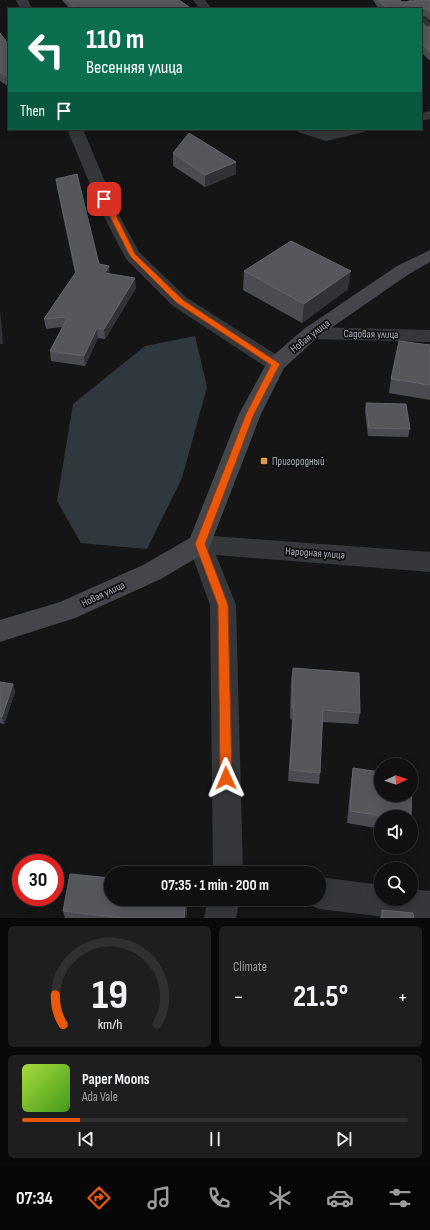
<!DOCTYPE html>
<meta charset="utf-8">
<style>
body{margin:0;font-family:"Sofia Sans Condensed",sans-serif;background:#1e1e1e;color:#f1f3f6;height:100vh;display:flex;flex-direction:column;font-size:15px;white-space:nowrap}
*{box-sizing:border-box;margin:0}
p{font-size:13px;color:#9c9d9f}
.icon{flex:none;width:22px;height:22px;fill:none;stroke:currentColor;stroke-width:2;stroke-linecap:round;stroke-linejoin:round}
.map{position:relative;height:918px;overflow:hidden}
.drawer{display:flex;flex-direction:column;gap:8px;padding:8px;background:#090909;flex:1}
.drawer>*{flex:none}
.hud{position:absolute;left:8px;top:8px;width:414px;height:122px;border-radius:0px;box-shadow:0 2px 10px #0003,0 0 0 1px #303030;background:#0b6e4f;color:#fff;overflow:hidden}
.needle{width:26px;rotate:86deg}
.controls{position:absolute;left:374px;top:758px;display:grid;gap:8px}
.controls a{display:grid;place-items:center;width:44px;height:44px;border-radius:50%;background:#101010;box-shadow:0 2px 10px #0003,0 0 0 1px #303030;font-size:20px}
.speed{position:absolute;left:12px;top:854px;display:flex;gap:8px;font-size:20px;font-weight:700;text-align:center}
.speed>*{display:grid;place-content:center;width:52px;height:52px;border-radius:50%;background:#101010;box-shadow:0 2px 10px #0003,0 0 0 1px #303030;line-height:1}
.speed .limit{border:6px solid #d22;background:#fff;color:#111}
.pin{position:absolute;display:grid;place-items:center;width:34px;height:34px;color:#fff;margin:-17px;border-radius:8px;box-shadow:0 2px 6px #0006}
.me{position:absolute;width:44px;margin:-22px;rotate:359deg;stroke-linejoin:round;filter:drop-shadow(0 0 3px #0008)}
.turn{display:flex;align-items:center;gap:14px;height:84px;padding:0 12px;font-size:18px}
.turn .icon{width:52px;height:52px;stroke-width:2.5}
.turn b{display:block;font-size:28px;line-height:34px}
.then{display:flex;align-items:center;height:38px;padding:0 12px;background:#0003;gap:8px;font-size:15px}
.big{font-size:30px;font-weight:700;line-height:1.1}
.drawer .card{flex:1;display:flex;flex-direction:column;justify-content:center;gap:6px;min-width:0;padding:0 14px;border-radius:6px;background:#1e1e1e}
.drawer .dial{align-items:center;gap:0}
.dial svg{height:104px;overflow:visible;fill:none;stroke:#303030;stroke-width:7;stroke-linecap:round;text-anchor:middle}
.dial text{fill:#f1f3f6;stroke:none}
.song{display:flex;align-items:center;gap:12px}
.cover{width:48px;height:48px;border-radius:6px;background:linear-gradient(135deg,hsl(80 70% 55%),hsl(100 70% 35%))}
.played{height:4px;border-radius:2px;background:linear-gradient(90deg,#ea580c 15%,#303030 15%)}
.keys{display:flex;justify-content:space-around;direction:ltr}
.heat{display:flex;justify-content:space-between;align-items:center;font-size:22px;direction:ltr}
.drawer .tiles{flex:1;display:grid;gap:8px;grid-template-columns:1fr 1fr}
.card:last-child{grid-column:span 2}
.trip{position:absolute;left:104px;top:866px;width:222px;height:40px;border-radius:20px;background:#101010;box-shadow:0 2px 10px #0003,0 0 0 1px #303030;font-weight:700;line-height:40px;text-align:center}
.menu{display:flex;height:64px;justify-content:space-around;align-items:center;background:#060606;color:#9c9d9f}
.menu .icon{width:28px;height:28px}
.menu .active{color:#ea580c}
.menu b{font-size:18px;color:#f1f3f6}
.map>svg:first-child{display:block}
</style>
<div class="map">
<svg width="430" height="918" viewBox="0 0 430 918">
<rect width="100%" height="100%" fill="#151516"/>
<path fill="#2f383d" d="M195 336 207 387 182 478 147 549 81 543 57 501 73 404 145 346Z"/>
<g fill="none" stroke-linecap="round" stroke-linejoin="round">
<g fill="#36373a" fill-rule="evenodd">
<path d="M16 0H28L32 9H20Z"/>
<path d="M193 0H205L212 9H200Z"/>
<path d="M421 17 426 18 430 23V34L425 33 421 28Z"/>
<path d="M430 111V119L421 121V113Z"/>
<path d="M67 129H83L118 213 139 252 187 298 283 359 286 364 283 369 276 371 269 369 173 306 126 259 102 213Z"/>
<path d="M295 129H319L327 131 338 129H367L364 132 326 141 298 132Z"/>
<path d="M311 327 430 330V342L311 339 304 337 301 333 304 329Z"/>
<path d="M200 535 430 552V572L216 555 236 605 243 873H213L210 605 188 544 192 537Z"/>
<path d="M319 877 381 885V899H411V889L430 891V918H393L319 909 308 904 306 899H319Z"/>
<path d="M208 899H240L236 918H204Z"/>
</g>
<path fill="#44464a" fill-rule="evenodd" d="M430 250V262L409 274 318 337 284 368 261 414 208 551 161 579 75 618 0 642V620L60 602 143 565 190 538 239 414 269 359 304 329 397 266Z"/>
</g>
<g fill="#4b4c51">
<path d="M62 0H179L192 9H70Z"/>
<path d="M373 0H400L402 2H410L408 0H430V21L426 17 421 16V9H379Z"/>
<path d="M421 21 426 27H430V60H429L421 52Z"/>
<path d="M0 33 9 45V87L0 81Z"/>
<path d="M173 153 236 162V174L205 187 173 166Z"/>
<path d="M56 179 99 264 110 274 136 288 105 339 98 338 85 366 51 361 50 351 62 327 46 329 44 319 75 273 57 188Z"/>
<path d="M244 271 348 289 302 323 243 290Z"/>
<path d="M430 345V400L389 393 391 379Z"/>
<path d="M366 403 410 429 408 437 368 436 365 411Z"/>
<path d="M293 668 360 713 358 724 322 722 320 773 319 784 288 781 292 720 290 719 291 680Z"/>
<path d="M0 682 13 684 15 692 4 724 0 723Z"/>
<path d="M353 768 411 817H381V829L347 823 351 781Z"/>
<path d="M111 899H188L186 918H65L63 911Z"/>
<path d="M382 910 414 918H380Z"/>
</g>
<g fill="#313235">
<path d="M236 162V174L205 187V175Z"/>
<path d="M109 266 110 275 105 273Z"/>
<path d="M351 271 348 289 302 323 304 304Z"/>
<path d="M135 278 136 288 105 339 104 329Z"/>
<path d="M0 312 1 319 3 344H0Z"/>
<path d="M97 328 98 338 85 366 84 356Z"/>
<path d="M13 684 15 692 4 724 2 717Z"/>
<path d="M186 899H188L186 918H184Z"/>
</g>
<g fill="#55575b" stroke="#626469">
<path d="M67 0H179L192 9H75Z"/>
<path d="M379 0H400L402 2 418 1 416 0H430V12L427 9 421 8V20V9H387Z"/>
<path d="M421 21 426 27H430V52L421 43Z"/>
<path d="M0 33 9 45V78L0 72Z"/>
<path d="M189 133 236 162 205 175 173 153Z"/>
<path d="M77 174 99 264 109 266 105 273 135 278 104 329 97 328 84 356 50 351 68 317 44 319 76 272 56 179Z"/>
<path d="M291 241 351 271 304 304 244 271Z"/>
<path d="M399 341 430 345V385L391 379Z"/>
<path d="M366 403 406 404 410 429 369 428Z"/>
<path d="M293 668 359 673 360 713 323 710 320 773 290 770 294 708H292Z"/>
<path d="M0 682 13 684 2 717 0 716Z"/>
<path d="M353 768 381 772V795H411V776H412L411 818V817H390L350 811Z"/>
<path d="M70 874 111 878V899H186L184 918H123L63 911Z"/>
<path d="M382 910 413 913 414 918H382Z"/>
</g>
<path fill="#ea580c" stroke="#983908" d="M104 197 108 199 135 254 183 300 280 364 254 414 205 544 228 605 232 778 230 782 226 784 222 782 220 778 218 605 195 544 246 414 271 365 177 303 130 256 101 199Z"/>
<rect fill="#dc9946" stroke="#101011" stroke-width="1.5" x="260" y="457" width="8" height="8" rx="2"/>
<g text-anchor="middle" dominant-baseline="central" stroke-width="3.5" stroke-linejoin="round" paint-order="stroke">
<g font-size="11" fill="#a8adb5" stroke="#101011">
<text transform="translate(371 334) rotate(1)">Садовая улица</text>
<text transform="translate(310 336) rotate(-38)">Новая улица</text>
<text transform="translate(315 553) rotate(4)">Народная улица</text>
<text transform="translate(103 594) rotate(-25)">Новая улица</text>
</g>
<g font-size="11" fill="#a8adb5" stroke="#101011" text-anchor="start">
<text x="272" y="461">Пригородный</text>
</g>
</g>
</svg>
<div class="controls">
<a><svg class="needle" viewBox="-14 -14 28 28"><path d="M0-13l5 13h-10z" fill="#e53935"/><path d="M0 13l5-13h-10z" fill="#9c9d9f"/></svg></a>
<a><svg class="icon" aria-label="sound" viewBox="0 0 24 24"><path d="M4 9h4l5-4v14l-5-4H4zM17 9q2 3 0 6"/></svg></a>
<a><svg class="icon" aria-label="search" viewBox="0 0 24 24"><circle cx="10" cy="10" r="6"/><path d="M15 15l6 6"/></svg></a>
</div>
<div class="speed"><div class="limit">30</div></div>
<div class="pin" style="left:104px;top:199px;background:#d93025"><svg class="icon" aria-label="arrive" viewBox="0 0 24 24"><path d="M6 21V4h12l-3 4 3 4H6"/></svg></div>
<svg class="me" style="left:226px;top:778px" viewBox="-20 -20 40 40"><path d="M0-17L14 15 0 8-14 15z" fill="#ea580c" stroke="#fff" stroke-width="4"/></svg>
<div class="trip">07:35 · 1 min · 200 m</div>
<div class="hud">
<div class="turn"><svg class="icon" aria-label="left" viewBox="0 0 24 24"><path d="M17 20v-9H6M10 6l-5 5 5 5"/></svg><div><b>110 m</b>Весенняя улица</div></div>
<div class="then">Then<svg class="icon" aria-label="arrive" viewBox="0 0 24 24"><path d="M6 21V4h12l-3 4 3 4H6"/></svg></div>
</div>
</div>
<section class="drawer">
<div class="tiles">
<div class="card dial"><svg viewBox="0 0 100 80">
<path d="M14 69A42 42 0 1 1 86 69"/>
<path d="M14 69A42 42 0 0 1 8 46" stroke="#ea580c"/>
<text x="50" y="56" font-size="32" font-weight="700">19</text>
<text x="50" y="72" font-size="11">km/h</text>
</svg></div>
<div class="card"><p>Climate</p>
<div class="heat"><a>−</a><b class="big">21.5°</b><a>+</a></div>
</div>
<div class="card">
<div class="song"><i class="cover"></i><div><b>Paper Moons</b><p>Ada Vale</p></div></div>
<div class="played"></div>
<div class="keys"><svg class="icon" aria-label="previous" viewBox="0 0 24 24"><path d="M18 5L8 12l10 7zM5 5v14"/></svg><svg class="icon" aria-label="pause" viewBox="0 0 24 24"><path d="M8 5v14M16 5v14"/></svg><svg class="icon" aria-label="next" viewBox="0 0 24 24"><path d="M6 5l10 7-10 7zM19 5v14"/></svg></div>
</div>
</div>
</section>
<nav class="menu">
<b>07:34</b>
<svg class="icon active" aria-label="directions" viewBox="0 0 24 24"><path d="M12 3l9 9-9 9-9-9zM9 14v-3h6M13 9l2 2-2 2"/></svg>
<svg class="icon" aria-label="music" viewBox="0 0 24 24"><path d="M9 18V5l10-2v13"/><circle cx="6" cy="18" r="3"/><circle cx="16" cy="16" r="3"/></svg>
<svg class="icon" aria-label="phone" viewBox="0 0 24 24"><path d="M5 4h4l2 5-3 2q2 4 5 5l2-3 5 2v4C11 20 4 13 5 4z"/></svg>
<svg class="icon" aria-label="climate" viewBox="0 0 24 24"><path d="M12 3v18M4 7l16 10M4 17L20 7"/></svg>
<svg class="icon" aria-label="car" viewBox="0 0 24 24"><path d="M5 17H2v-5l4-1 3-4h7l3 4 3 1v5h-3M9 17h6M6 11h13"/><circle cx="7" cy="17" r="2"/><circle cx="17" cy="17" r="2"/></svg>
<svg class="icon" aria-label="filters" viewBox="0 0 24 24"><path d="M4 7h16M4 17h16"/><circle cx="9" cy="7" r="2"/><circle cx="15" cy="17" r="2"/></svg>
</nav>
